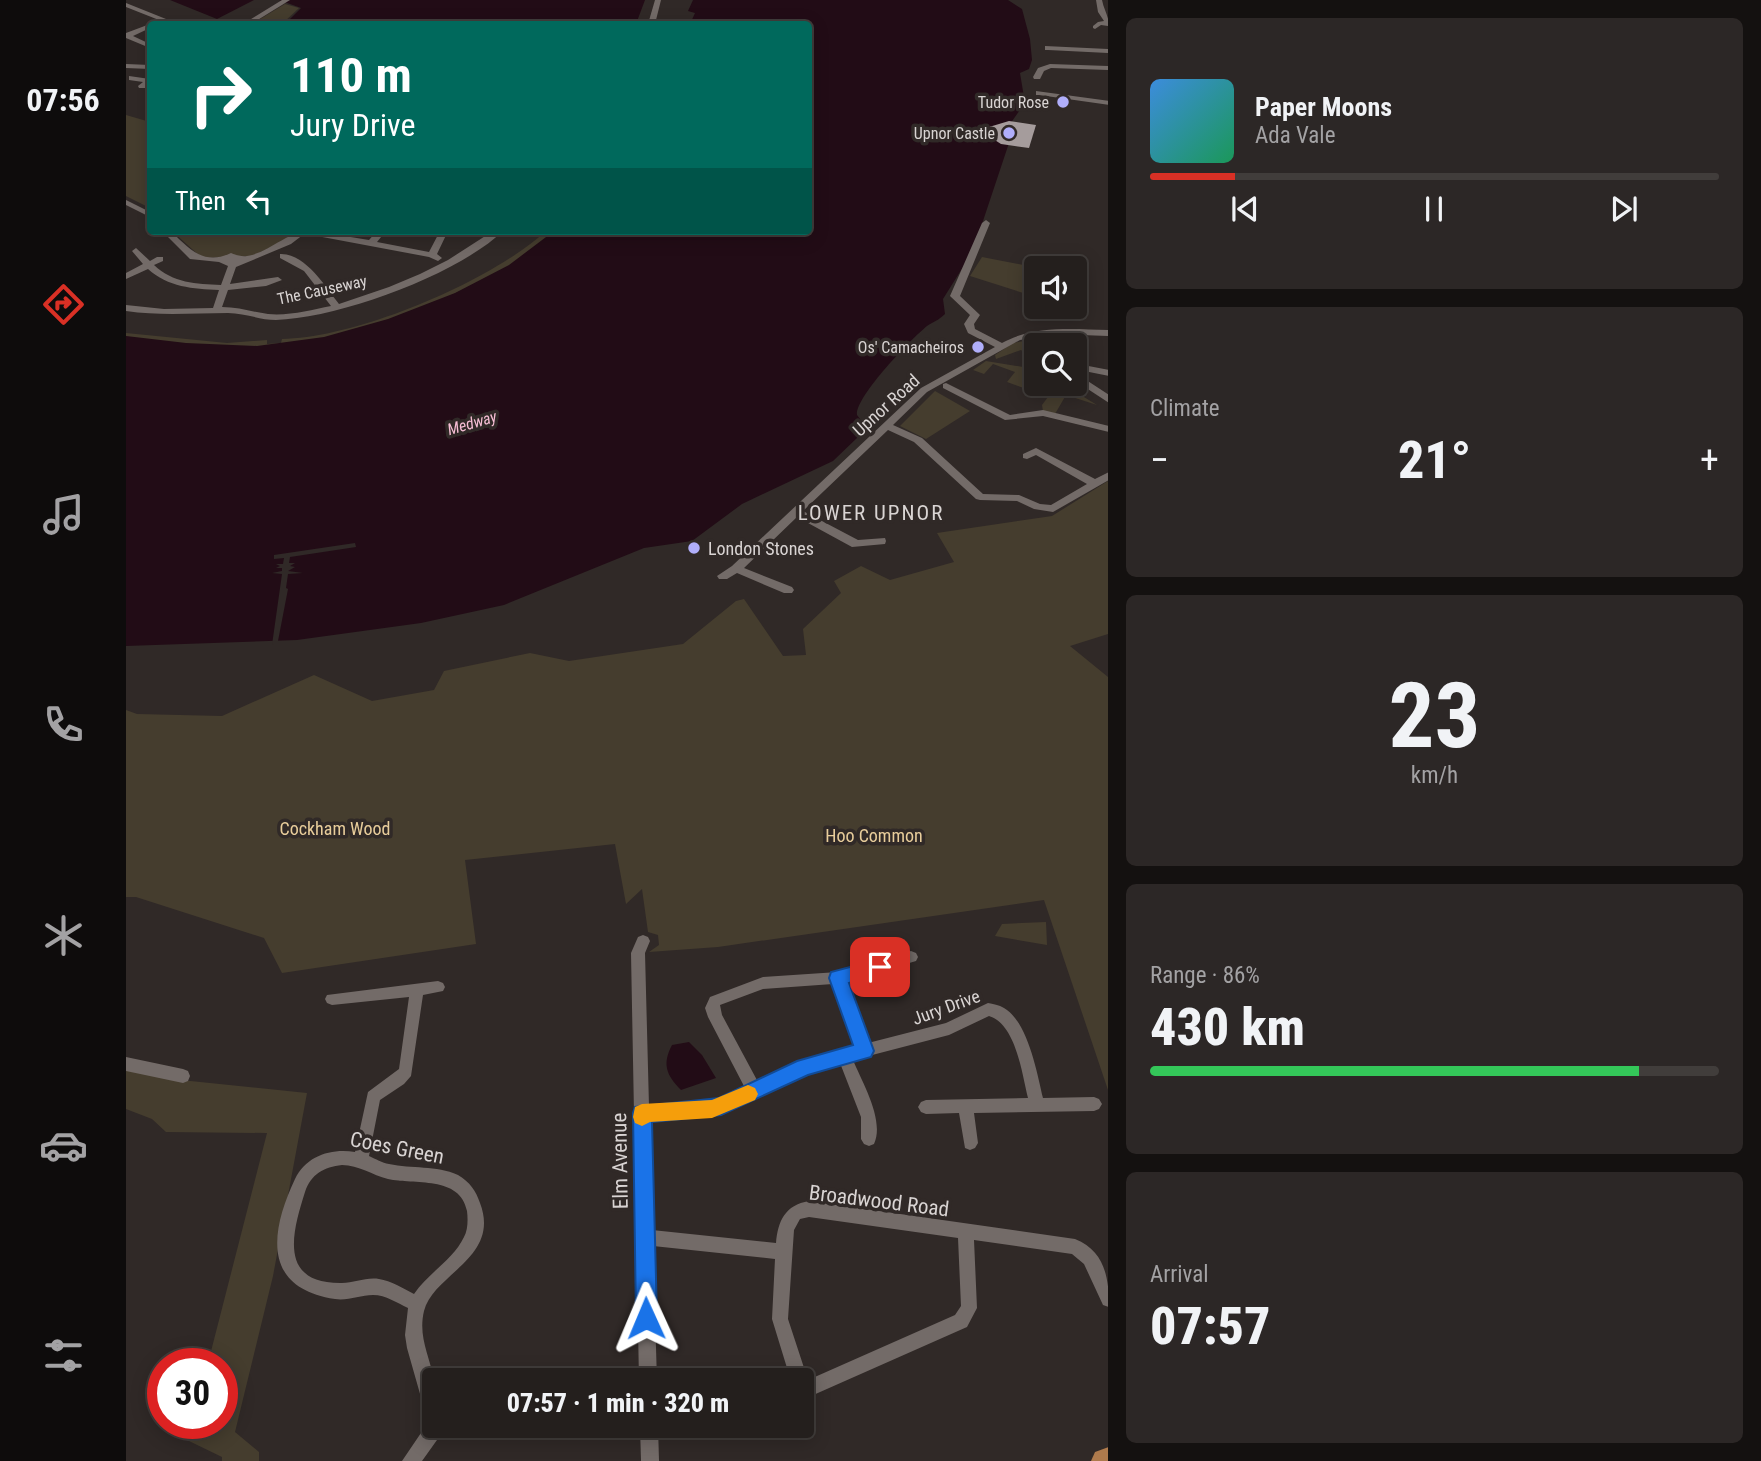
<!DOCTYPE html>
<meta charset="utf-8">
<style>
body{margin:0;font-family:"Roboto Condensed",sans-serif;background:#2c2726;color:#f1f3f6;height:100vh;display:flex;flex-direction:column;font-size:26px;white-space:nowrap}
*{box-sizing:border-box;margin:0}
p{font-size:23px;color:#a3a2a4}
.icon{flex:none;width:38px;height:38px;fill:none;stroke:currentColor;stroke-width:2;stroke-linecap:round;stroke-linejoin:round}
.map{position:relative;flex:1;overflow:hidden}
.drawer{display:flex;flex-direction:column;gap:18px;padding:18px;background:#141110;width:653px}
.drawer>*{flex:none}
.top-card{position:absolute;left:21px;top:21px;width:665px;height:214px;border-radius:7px;box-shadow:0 4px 18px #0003,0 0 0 2px #413d3b;background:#00695c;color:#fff;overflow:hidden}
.tools{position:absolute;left:898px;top:256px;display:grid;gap:14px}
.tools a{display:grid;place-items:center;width:63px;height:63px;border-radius:7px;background:#241f1d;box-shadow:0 4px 18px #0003,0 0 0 2px #413d3b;font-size:35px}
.speed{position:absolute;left:21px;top:1348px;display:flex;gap:14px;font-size:35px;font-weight:700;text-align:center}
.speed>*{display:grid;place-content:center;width:91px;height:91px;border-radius:50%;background:#241f1d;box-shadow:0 4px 18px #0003,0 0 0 2px #413d3b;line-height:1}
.speed .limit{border:10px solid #d22;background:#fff;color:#111}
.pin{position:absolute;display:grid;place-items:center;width:60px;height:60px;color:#fff;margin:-30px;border-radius:14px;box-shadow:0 4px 10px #0006}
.me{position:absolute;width:77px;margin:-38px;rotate:359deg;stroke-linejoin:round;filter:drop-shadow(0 0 5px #0008)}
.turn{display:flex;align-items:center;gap:24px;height:147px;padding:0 28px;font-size:32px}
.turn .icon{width:91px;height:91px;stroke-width:2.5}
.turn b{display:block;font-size:49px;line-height:60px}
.then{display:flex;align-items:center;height:66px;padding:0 28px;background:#0003;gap:14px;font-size:26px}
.big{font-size:52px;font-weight:800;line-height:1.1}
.drawer .card{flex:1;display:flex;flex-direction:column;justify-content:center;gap:10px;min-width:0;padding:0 24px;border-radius:10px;background:#2c2726}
.drawer .dial{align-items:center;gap:0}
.dial b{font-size:91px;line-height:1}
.song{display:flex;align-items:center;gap:21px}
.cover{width:84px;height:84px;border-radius:10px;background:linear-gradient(135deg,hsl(210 70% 55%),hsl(150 70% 35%))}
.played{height:7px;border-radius:4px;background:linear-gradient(90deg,#d93025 15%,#413d3b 15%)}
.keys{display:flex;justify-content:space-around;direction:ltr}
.heat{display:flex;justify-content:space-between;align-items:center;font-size:38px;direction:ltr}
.charge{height:10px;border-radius:5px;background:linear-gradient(90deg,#34c759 86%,#413d3b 0)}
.trip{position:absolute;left:296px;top:1368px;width:392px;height:70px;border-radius:7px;background:#241f1d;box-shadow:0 4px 18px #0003,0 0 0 2px #413d3b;font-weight:800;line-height:70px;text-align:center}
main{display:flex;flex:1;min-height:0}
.dock{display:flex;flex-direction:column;width:126px;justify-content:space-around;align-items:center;background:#0e0c0c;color:#a3a2a4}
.dock .icon{width:49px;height:49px}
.dock .active{color:#d93025}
.dock b{font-size:32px;color:#f1f3f6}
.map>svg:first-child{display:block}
</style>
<main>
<nav class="dock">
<b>07:56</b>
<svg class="icon active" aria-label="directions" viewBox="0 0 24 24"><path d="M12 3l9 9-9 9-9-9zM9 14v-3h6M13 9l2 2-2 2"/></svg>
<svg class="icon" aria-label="music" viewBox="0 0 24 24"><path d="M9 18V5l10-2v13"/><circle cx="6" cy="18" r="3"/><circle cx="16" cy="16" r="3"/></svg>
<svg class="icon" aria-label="phone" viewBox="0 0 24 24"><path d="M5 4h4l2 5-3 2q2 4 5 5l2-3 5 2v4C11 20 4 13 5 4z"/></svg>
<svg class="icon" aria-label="climate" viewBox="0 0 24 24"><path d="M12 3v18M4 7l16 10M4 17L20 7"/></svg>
<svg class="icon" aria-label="car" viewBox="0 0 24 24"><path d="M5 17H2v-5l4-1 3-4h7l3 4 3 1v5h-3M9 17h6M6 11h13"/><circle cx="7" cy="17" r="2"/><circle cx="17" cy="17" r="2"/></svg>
<svg class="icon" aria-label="filters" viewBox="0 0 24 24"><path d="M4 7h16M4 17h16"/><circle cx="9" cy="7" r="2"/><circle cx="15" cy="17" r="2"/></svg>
</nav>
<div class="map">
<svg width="983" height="1461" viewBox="0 0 983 1461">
<rect width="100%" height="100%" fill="#302927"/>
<g fill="#453d2e">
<path d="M159 4 173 8 156 24H126Z"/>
<path d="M0 115 24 122V208L0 196Z"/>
<path d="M46 231H174L169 237 126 256 76 258Z"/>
<path d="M420 231H454L238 339 0 356V333L101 343 141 340V344L155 343 156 339C231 338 364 282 420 231Z"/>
<path d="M856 257 913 268H910V297L844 276Z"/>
<path d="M924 336 927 338 912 341 910 366 905 369 910 372V383H935L971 405 940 395 929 414 917 411 916 405 922 397 881 382 889 372 867 364 858 374 847 370 860 361 897 367 907 359 895 350 870 359 869 355 887 343Z"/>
<path d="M809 391 844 411 800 439 774 426Z"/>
<path d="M982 481V634L944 646 982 677V1090L918 900 592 947 523 952 533 945 532 935 522 932 516 889 500 904 489 844 339 860 350 944 156 973 138 938 10 897H0V710L11 714 96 716 188 675 246 701 308 690 318 671 404 653 443 661 557 644 610 601 618 599 657 656 680 655 677 629 715 593 708 581 735 566 764 580 828 562 811 533 926 516Z"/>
<path d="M920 922 921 945 869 936 876 924Z"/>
<path d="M0 1070 45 1079 181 1093 147 1276 109 1432 133 1452V1461H96V1457L63 1441 67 1423H96V1363H82L141 1133 40 1132 26 1119 0 1109Z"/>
</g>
<g fill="#220c16">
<path d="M44 0H128L91 19Z"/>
<path d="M153 0H519L510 24H165L163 20 175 8Z"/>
<path d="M567 0H882L896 9 904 39 906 60 903 69 894 73 899 103 884 124 882 146 847 251 817 299 819 314C813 320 807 322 801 326 785 339 729 397 731 415L738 424 731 438 707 461 616 504 566 541 518 548 378 605 295 623 171 640 0 646V336L60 343 131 346 198 337 262 319 329 293 383 265 428 231H682V24H564L569 13 562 11Z"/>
<path d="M563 1042 576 1055 590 1078 555 1090C540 1075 536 1064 546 1045Z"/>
</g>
<path fill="#302927" d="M229 543 230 547 164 557 163 563H169L164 566 169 567 162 571 177 573 162 574 160 588 162 589 152 641 146 645 156 574 146 573 156 571V568H150L154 566 150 564H157L158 558 148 559V555Z"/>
<path fill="#a59c9c" d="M883 121 910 125 903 148 875 144 853 130Z"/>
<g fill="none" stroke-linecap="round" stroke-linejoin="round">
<g fill="#736b68" fill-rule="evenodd">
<path d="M156 0H164L125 24H117Z"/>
<path d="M529 0H535L529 24H522Z"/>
<path d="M970 0H976C978 10 983 17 983 26L975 25 969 29 967 28V26L972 22 978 21 972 12Z"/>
<path d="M0 3 50 23 52 24H43L0 7Z"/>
<path d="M98 19 103 20 99 24H93Z"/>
<path d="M24 24H26H24V28L7 36 24 44V48L0 38V33Z"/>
<path d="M919 46 983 49V53L922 50H919Z"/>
<path d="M0 64 24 65V69L0 68Z"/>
<path d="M924 64 983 66V70L925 68 918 71 914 79H908L907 77 912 68Z"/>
<path d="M3 76 24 79V83L19 88H13L12 86 17 82 3 80Z"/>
<path d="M910 91 983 101V105L913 95H910Z"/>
<path d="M0 200 24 212V217L0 205Z"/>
<path d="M860 220 864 223 834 296 854 315 848 324 849 329 876 343C908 325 946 329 983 330V336L928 334 894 340 801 392 767 425 796 438 857 494 893 495 914 504 925 505 961 484 910 455 901 459 897 458V454L910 448 969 479 983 472V480L927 512 908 509 891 501 854 500 850 499 788 442 762 430 677 511 732 540 759 538 760 541 759 544 726 547 671 517 618 568 666 587 668 590 666 593H658L611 573 601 579H593L591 576 606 566 795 388 869 347 842 333 838 324 844 315 824 296 856 223Z"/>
<path d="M36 231H45C63 249 78 266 105 253 110 255 116 257 121 256 142 253 163 231 182 231L165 244 110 267 104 284 152 277 156 280 140 286 102 290 96 307C112 307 127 312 142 314 163 316 185 310 205 306L178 271 154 258V254C179 253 199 286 213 304L263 287 294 274 322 260 367 231H377C331 275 213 318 150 320 134 320 118 313 102 313 68 313 34 316 0 311V305L38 309 87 308 93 290C67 289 42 287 22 269L0 279V273L17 264 6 251 10 248 24 261 31 257H37V261L28 265C47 283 70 284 95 285L102 266 93 262 64 259Z"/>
<path d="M188 231 243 240 251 231H260L251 242 303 252 314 231H322L311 254 316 258 312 261 303 257 191 236 187 233Z"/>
<path d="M948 347 951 348 956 356 952 364 983 370V376L948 369Z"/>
<path d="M948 372 983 395V403L948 380Z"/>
<path d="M820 383 884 415 917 410 983 426V432L917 416 879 420 817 388V384Z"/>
<path d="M517 935 522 937 524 941 519 953 523 1106 559 1105 594 1099 619 1088 582 1017 579 1008 584 997 637 977 712 972 785 951 790 953 792 957 790 961 720 982 742 1043 820 1023 862 1003C867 1004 873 1005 878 1008 902 1022 911 1073 917 1098L968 1097 973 1099 976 1104 973 1109 968 1111 848 1113 852 1143 849 1148 844 1150 839 1148 833 1113 800 1114 795 1112 792 1107 795 1102 800 1100 902 1098C896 1074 890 1024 863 1016L823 1035 727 1060C736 1082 759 1120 748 1144L743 1146 738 1144 735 1139V1117L714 1063 694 1068 595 1113 559 1119 523 1120 526 1230 650 1243C652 1221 659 1205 683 1201L949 1239C979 1251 983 1278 983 1307L977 1305 958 1264 946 1254 848 1240 851 1308 841 1327 676 1400V1381H665L646 1319 649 1259 527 1246 531 1381H513L505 953 512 937ZM707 984 729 1046 687 1057 632 1082 596 1015 594 1005 637 989ZM683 1217 832 1238 835 1306 829 1315 682 1380 662 1319 668 1230 674 1219Z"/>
<path d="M312 981 317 983 319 987 317 991 297 995 285 1076 278 1084 254 1100 243 1156C250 1159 256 1163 263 1164 286 1169 310 1165 332 1175 344 1182 350 1191 354 1203 375 1258 307 1274 298 1311 292 1336 303 1355 308 1379 311 1392 308 1411 308 1426H315L311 1440 296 1461H276L297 1430 300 1415 281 1348 279 1335 282 1308C271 1303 260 1295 247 1295 234 1295 222 1301 209 1299 136 1288 144 1232 169 1179 180 1156 205 1148 229 1152L242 1092 273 1069 283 997 206 1005 201 1003 199 999 201 995ZM216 1165C233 1165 246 1175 262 1179 288 1185 334 1175 341 1211 342 1219 342 1230 338 1237 327 1260 302 1273 288 1294 277 1288 265 1281 253 1279 240 1277 228 1283 216 1283 152 1284 166 1233 179 1192 185 1174 198 1167 216 1165Z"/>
<path d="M0 1057 57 1069 62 1071 64 1076 62 1081 57 1083 0 1071Z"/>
<path d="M514 1426H532L533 1461H515Z"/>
</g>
<path fill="#ae7a4c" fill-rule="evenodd" d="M983 1447V1461H965L969 1452Z"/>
</g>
<path fill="#1a73e8" stroke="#114b97" stroke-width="2" d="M754 959 764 967 761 972 723 983 748 1051 745 1057 682 1075 595 1115 526 1122 531 1318 528 1326 520 1329 513 1326 510 1318 507 1113 509 1107 593 1098 671 1061 727 1045 703 978 705 972Z"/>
<path fill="#f59e0b" d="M622 1085 629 1088 632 1094 629 1100 586 1118 524 1122 516 1126 509 1123 507 1117 509 1107 516 1104 586 1100Z"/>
<g fill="#b0aefa" stroke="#302927" stroke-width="2.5">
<circle cx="937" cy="102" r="7"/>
<circle cx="883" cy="133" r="7"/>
<circle cx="852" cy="347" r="7"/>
<circle cx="568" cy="548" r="7"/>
</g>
<g text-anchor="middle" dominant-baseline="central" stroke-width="7" stroke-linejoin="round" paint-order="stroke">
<g font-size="16" fill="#d9d4d3" stroke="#302927" text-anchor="end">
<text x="923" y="102">Tudor Rose</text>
<text x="869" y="133">Upnor Castle</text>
<text x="838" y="347">Os' Camacheiros</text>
</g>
<g font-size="16" fill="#d9d4d3" stroke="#302927">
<text transform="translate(196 290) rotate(-12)">The Causeway</text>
</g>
<g font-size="16" font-style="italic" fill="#f7bed5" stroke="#302927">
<text transform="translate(346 423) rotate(-16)">Medway</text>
</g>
<g font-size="18" fill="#d9d4d3" stroke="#302927">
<text transform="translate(760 405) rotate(-42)">Upnor Road</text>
<text transform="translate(820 1007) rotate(-20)">Jury Drive</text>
</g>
<g font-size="18" fill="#d9d4d3" stroke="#302927" text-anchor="start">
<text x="582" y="548">London Stones</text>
</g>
<g font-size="18" fill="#e8cd9b" stroke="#302927">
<text x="209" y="828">Cockham Wood</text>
<text x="748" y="835">Hoo Common</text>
</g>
<g font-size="21" letter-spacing="2" fill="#d9d4d3" stroke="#302927">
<text x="745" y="513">LOWER UPNOR</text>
</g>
<g font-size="21" fill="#d9d4d3" stroke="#302927">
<text transform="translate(271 1148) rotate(11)">Coes Green</text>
<text transform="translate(494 1161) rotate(-91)">Elm Avenue</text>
<text transform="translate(753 1201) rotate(7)">Broadwood Road</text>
</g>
</g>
</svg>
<div class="tools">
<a><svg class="icon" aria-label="sound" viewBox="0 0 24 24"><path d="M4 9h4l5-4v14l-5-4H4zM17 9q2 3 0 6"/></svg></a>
<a><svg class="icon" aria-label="search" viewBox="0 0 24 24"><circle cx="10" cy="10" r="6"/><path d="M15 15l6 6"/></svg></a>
</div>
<div class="speed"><div class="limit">30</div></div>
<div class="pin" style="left:754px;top:967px;background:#d93025"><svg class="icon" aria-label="arrive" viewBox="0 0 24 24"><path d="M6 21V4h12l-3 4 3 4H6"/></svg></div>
<svg class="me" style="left:520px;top:1318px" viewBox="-20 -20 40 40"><path d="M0-17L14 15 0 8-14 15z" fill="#1a73e8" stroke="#fff" stroke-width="4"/></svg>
<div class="trip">07:57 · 1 min · 320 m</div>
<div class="top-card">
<div class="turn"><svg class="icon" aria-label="right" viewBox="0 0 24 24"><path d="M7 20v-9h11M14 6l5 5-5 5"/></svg><div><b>110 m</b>Jury Drive</div></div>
<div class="then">Then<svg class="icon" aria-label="left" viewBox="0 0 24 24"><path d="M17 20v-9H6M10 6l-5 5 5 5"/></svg></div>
</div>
</div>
<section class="drawer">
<div class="card">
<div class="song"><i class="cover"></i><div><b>Paper Moons</b><p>Ada Vale</p></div></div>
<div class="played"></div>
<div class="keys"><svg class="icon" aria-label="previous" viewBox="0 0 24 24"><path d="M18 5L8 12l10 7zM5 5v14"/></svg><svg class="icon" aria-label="pause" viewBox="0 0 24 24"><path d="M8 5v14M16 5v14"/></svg><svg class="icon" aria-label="next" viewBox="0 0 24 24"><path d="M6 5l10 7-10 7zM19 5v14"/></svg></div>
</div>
<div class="card"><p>Climate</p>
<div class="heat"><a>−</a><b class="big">21°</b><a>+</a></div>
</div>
<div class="card dial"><b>23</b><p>km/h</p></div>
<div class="card"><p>Range · 86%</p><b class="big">430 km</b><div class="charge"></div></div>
<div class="card"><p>Arrival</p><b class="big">07:57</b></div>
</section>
</main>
